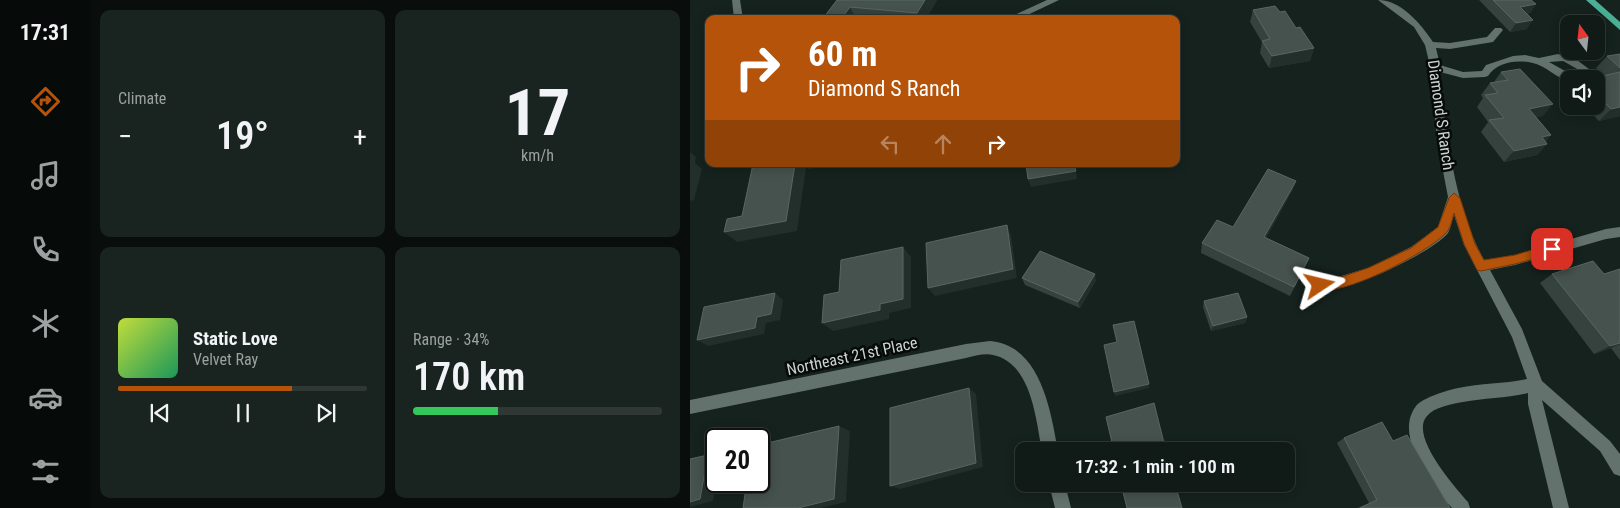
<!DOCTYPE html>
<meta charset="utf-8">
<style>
body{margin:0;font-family:"Roboto Condensed",sans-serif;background:#19231f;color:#f1f3f6;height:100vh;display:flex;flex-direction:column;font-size:19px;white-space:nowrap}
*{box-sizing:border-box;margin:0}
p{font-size:16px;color:#9ca1a1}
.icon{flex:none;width:28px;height:28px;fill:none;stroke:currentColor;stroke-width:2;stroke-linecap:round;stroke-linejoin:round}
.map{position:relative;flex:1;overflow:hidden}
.sheet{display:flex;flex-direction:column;gap:10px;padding:10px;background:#090e0c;width:600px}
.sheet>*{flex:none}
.banner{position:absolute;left:15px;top:15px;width:475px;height:152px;border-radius:10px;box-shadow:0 2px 12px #0003,0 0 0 1px #303835;background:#b45309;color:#fff;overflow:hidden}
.needle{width:32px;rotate:345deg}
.buttons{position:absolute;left:870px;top:15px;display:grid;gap:10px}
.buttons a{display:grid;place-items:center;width:45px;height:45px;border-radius:10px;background:#101a16;box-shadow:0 2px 12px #0003,0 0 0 1px #303835;font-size:25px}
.speed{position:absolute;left:15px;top:428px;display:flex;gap:10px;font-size:25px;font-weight:700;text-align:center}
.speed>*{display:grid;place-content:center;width:65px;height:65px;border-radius:50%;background:#101a16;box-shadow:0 2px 12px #0003,0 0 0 1px #303835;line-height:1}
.speed .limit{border:2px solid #111;border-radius:8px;background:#fff;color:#111}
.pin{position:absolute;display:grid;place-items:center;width:42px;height:42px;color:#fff;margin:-21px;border-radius:10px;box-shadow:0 2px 8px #0006}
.me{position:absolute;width:55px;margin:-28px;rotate:80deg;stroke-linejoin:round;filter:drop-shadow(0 0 4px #0008)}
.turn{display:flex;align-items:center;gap:18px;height:105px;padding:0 20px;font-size:22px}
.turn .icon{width:65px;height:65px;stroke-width:2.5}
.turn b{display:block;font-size:35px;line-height:42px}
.lanes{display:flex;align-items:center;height:48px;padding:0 20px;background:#0003;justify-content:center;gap:25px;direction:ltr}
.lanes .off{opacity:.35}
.big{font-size:38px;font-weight:600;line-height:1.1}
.sheet .card{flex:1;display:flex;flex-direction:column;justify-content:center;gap:8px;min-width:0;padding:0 18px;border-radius:10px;background:#19231f}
.sheet .dial{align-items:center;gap:0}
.dial b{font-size:65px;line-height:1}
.song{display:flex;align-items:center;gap:15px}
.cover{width:60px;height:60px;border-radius:8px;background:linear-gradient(135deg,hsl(70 70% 55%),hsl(150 70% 35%))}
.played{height:5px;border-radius:2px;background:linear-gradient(90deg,#b45309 70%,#303835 70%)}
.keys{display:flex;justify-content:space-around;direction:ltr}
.heat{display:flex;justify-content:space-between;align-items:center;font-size:28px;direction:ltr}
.charge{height:8px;border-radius:4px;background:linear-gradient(90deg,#34c759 34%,#303835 0)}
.sheet .tiles{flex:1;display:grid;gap:10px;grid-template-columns:repeat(2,1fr)}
.trip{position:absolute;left:325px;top:442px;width:280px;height:50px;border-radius:10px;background:#101a16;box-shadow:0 2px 12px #0003,0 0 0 1px #303835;font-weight:600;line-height:50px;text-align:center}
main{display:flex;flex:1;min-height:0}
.dock{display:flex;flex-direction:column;width:90px;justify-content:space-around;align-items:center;background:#060a09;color:#9ca1a1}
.dock .icon{width:35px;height:35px}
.dock .current{color:#b45309}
.dock b{font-size:22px;color:#f1f3f6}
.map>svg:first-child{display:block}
</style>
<main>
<nav class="dock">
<b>17:31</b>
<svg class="icon current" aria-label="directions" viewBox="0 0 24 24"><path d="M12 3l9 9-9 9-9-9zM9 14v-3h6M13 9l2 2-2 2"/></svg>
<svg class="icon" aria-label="music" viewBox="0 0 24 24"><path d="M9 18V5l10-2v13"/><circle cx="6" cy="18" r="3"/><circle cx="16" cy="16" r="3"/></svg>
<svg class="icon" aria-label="phone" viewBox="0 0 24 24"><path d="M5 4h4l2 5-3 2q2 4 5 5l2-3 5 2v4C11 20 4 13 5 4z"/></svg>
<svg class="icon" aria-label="climate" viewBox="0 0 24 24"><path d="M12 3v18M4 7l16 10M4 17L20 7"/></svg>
<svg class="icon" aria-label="car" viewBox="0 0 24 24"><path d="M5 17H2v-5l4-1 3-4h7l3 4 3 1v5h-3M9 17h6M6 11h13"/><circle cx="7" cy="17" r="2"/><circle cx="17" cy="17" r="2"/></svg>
<svg class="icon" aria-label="filters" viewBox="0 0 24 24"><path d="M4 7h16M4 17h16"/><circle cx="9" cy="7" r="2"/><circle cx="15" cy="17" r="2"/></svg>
</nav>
<section class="sheet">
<div class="tiles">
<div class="card"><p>Climate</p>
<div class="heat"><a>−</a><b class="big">19°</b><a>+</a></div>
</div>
<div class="card dial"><b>17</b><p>km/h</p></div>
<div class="card">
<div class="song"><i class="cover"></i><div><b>Static Love</b><p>Velvet Ray</p></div></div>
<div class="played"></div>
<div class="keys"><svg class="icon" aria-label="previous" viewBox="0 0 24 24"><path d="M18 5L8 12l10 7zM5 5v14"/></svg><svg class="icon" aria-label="pause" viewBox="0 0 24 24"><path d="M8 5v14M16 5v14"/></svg><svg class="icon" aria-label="next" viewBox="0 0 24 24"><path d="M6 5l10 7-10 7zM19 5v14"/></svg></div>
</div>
<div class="card"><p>Range · 34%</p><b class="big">170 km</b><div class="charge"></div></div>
</div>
</section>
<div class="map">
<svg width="930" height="508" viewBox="0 0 930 508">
<rect width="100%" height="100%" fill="#15221e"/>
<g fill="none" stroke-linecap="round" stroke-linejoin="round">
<g fill="#63726c" fill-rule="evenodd">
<path d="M42 0H50L53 19H44Z"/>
<path d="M357 0H369L329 19H316Z"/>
<path d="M688 0C711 0 731 24 743 42L760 43 797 37 805 28H811L813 30 803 42 760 49 746 48 750 65 773 72 792 71 796 65 823 56 835 55 849 58 868 54 887 60 899 69 898 78C888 79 879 80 871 78 864 75 858 69 851 66 834 58 808 60 798 76L795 77 773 78 750 72C757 136 763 202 794 260L825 255 916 229 930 227V237L916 239 825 265 800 270 832 329 852 381 920 441 930 454V476L924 474 910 451 852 400 879 508H863L838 404V393C817 398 794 398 773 402 762 404 744 407 737 416 719 436 765 487 778 502L780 508H762C742 485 703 436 726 406 732 398 758 390 768 388 791 383 814 384 837 379L822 337 774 245 764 215C762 220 761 228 758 233 742 253 649 298 625 289L624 285 625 281 648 277 678 268 721 247 748 227 758 197 747 140 740 66 735 45 724 27ZM873 61 889 70V73L877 72 859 62Z"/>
<path d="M300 341C351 345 361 412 368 451H352C346 421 342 363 303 355 295 353 284 356 276 358L0 414V400L276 344Z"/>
<path d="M359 484H375L381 508H365Z"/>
</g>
<path fill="#4ab095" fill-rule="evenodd" d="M896 0H905L930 22V30Z"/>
</g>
<g fill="#35423d">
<path d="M147 0H247L236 19H135L134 17Z"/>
<path d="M789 0H841L846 4 840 13 837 14V29L820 32Z"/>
<path d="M563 10 590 12 606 28 624 48 620 61 579 68 570 53 572 42 560 22Z"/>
<path d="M930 54V116L909 121 895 106H906V79L914 76 906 68 917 56Z"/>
<path d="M811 72 853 116 846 117 861 135 856 141 857 144 847 155 814 162 791 132 798 122 787 107 793 98 791 95 800 83 804 82Z"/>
<path d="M606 181 602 191 576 238 619 258 600 296 511 253 512 243 543 227Z"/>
<path d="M930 269V360L921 348 904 354 850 283 862 274H914Z"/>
<path d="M332 278 406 280 390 308 335 285Z"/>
<path d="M514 301 557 317 555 323 521 331 513 307Z"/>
<path d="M654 438 703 441 760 508H667L679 503 647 443Z"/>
</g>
<g fill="#222f2a">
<path d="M235 0H247L236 19H230L227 13Z"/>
<path d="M846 4 840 13 824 16 830 7Z"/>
<path d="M160 7 166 19H151Z"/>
<path d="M843 20 837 29 820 32 826 23Z"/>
<path d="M624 48 620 61 579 68 582 56Z"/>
<path d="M863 104 853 116 829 121 839 109Z"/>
<path d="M930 107V116L909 121 921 109Z"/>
<path d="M861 135 853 145 857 144 847 155 814 162 824 151 852 137Z"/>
<path d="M0 152 6 157 5 163 12 169 4 200 0 201Z"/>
<path d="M105 164H112L116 168 107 231 47 242 34 232 96 221Z"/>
<path d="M114 164H153L119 169Z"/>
<path d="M386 171 387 179 341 187 338 179Z"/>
<path d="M606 181 602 191 571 247 574 237Z"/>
<path d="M317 225 321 235 327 278 245 296 238 288Z"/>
<path d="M213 247 221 257V308L199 313V319L143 331 132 323 190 304Z"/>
<path d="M405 274 406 280 390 308 388 302Z"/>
<path d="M85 293 93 300 90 320 76 323 74 334 18 346 7 340 67 317Z"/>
<path d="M557 317 555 323 521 331 523 326Z"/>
<path d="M930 343V344L921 348 904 354 920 346Z"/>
<path d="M459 384V388L425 396 424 392Z"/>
<path d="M279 388 286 394 293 467 210 489 200 486Z"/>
<path d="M149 426 160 431 156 502 131 508H108Z"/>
<path d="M18 455 26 457V480L23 501 0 507V502Z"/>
</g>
<g fill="#46524d" stroke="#5b6662">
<path d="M147 0H235L227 13 160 7 151 19 134 17Z"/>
<path d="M803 0H841L846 4 830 7 843 20 826 23Z"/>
<path d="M585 6 590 12 595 11 606 28 610 27 624 48 582 56 572 41 580 39 563 10Z"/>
<path d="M930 54V68L917 56Z"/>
<path d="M830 69 863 104 839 109 861 135 852 137 857 144 824 151 799 120 814 118 795 95 808 93 800 83 818 80 811 72Z"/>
<path d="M930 72V107L921 109 906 94V79H899Z"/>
<path d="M63 164H105L96 221 34 232 37 219 52 216Z"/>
<path d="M336 164H384L386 171 338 179Z"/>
<path d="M578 169 606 181 574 237 619 258 604 287 512 243 527 220 543 227Z"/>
<path d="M317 225 323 269 238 288 236 243Z"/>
<path d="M213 247V299L190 304V310L132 323 134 295 149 292 151 260Z"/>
<path d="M350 251 405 274 388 302 332 278Z"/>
<path d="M903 261 914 274 930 269V343L920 346 862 274Z"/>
<path d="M85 293 81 314 67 317 65 328 7 340 14 307Z"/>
<path d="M548 293 557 317 523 326 514 301Z"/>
<path d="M444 321 459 384 424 392 414 345 427 342 423 325Z"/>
<path d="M279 388 286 463 200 486V408Z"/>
<path d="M464 403 476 451H424L416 417Z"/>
<path d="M692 422 703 441 717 435 760 508H670L687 500 654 438Z"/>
<path d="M149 426 144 499 108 508H53L57 481H69V445Z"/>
<path d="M18 455 10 499 0 502V459Z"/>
<path d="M431 484H485L492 508H437Z"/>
</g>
<path fill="#b45309" stroke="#753606" d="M764 193 770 198 785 244 794 260 825 255 862 244 866 246 867 249 866 253 825 264 791 271 787 270 774 244 764 213C762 220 760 230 755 234 736 253 652 298 626 289L624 285 626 281 648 278 678 268 721 248 748 227 759 198Z"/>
<g text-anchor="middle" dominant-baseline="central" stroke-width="5" stroke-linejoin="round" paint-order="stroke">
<g font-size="16" fill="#ccd4d1" stroke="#060a08">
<text transform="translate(751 115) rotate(82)">Diamond S Ranch</text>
<text transform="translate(162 356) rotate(-12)">Northeast 21st Place</text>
</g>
</g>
</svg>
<div class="buttons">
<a><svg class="needle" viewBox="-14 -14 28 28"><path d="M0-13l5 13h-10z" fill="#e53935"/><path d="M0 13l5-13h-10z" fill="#9ca1a1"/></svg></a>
<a><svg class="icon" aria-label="sound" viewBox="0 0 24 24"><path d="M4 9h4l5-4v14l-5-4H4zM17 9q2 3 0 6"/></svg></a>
</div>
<div class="speed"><div class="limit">20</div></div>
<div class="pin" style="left:862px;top:249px;background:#d93025"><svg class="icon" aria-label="arrive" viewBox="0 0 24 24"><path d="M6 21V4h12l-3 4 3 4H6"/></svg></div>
<svg class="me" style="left:630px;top:285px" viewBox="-20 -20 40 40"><path d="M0-17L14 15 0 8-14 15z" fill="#b45309" stroke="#fff" stroke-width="4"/></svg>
<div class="trip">17:32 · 1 min · 100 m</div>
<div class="banner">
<div class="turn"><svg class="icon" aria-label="right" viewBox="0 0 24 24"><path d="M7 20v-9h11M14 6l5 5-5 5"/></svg><div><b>60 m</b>Diamond S Ranch</div></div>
<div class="lanes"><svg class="icon off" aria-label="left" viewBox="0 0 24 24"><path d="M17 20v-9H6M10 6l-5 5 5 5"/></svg><svg class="icon off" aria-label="ahead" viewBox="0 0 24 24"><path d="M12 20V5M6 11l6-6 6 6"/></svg><svg class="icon" aria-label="right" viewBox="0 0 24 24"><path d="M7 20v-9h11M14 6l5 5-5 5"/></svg></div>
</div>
</div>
</main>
